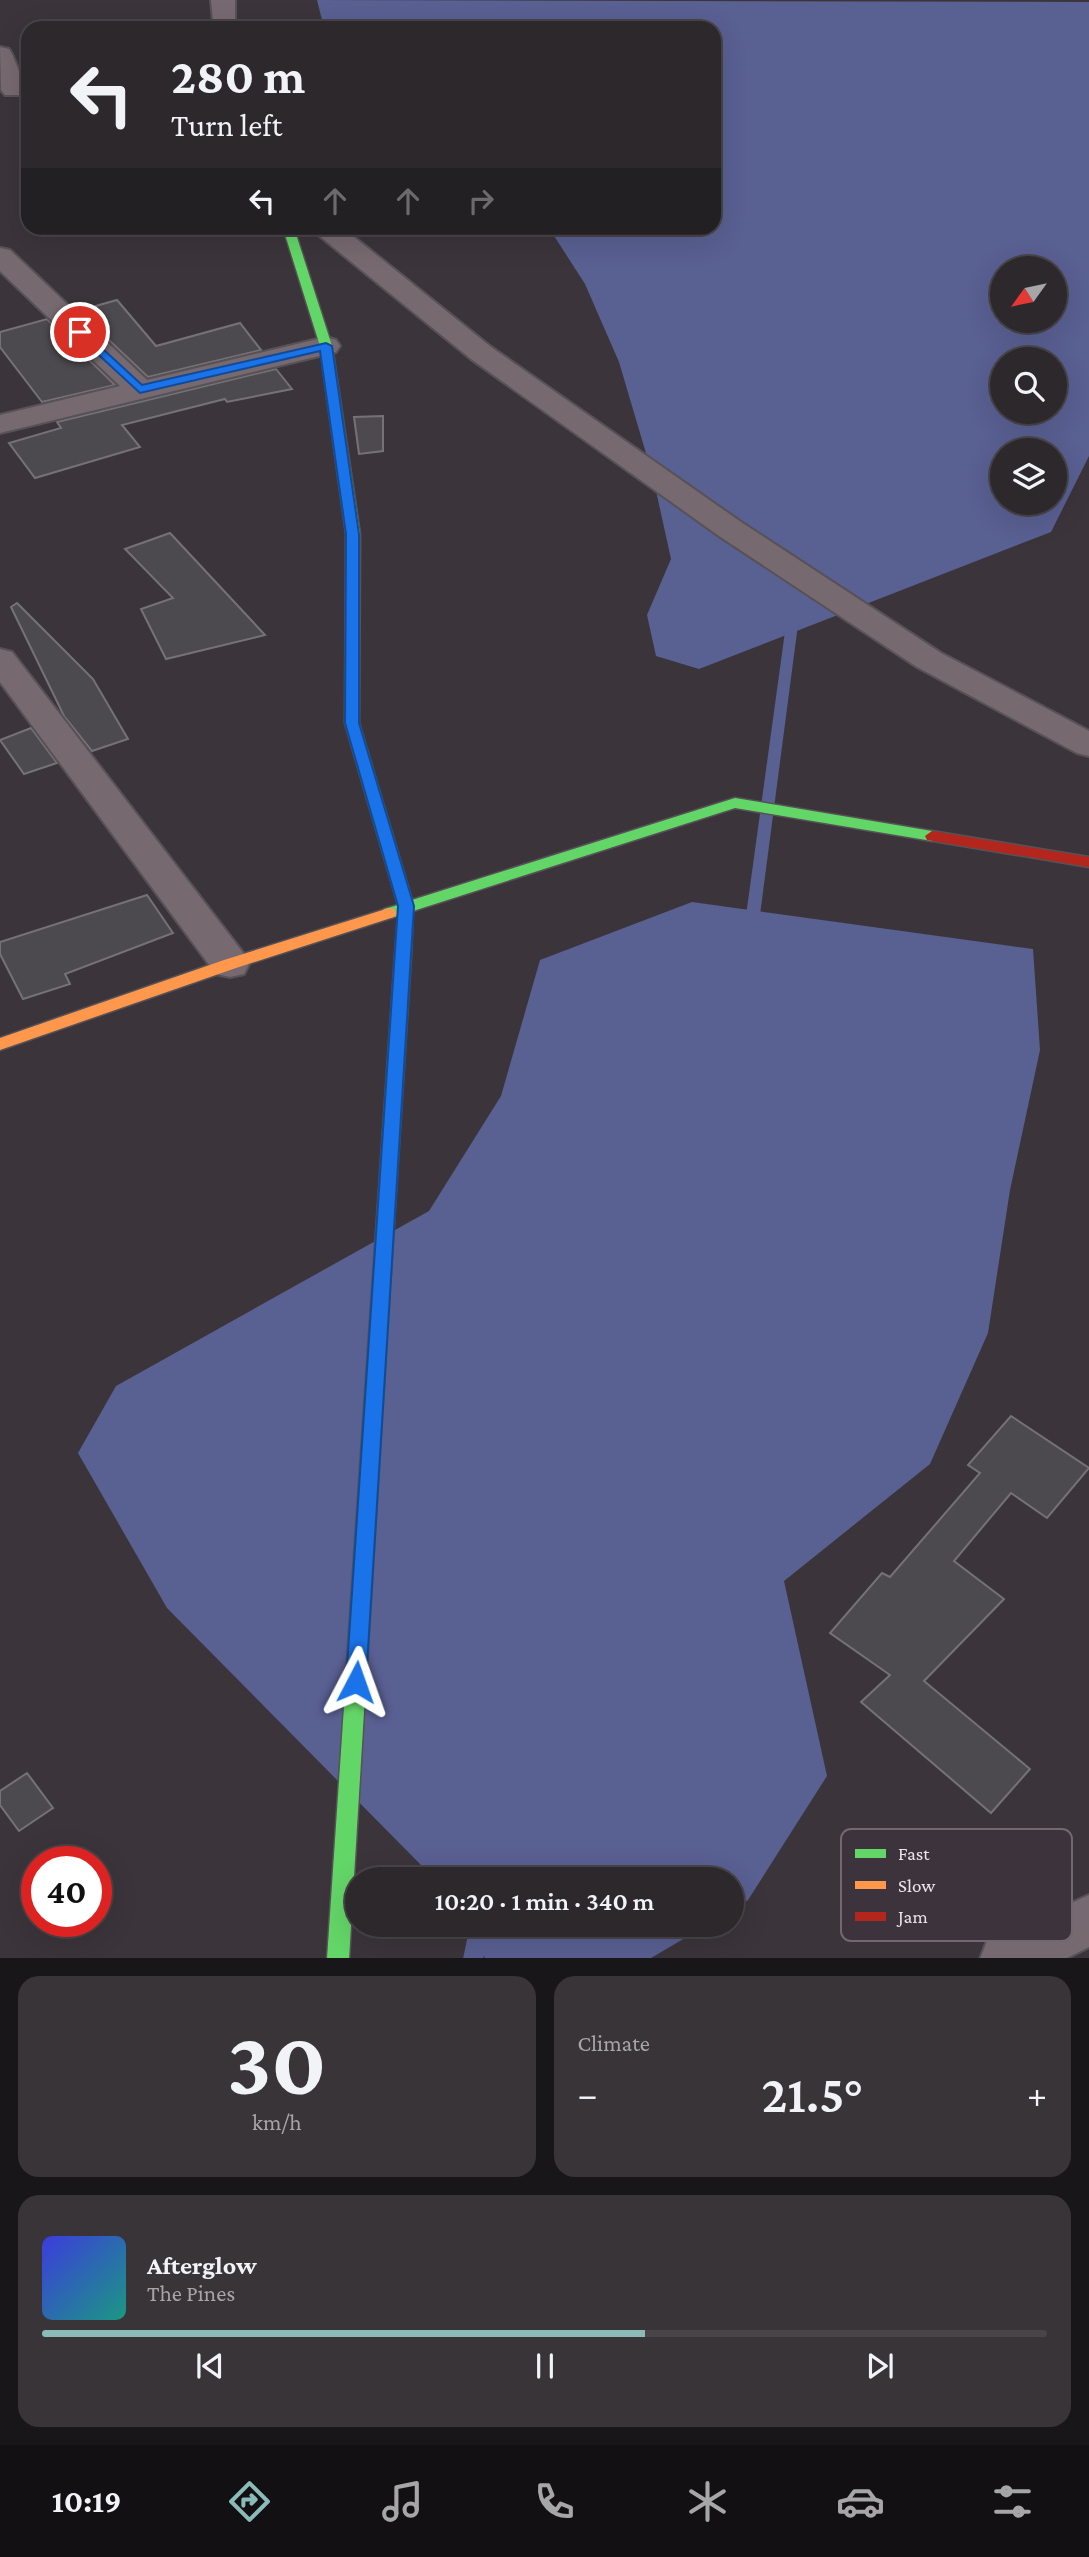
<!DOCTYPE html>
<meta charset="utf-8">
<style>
body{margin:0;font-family:"Crimson Pro",serif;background:#383438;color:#f1f3f6;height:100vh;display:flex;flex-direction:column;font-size:26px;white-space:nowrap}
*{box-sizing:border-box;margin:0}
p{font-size:23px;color:#a6a6a9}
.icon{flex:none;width:38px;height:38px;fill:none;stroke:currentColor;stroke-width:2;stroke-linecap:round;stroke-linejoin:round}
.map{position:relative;height:1958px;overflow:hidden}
.details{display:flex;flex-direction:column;gap:18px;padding:18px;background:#181618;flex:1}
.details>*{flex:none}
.top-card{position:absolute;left:21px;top:21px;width:700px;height:214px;border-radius:21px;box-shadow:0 7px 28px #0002,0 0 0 2px #484448;background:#2c282c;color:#f1f3f6;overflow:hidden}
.needle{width:46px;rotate:237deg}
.controls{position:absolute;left:990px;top:256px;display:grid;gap:14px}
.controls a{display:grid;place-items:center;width:77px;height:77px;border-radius:50%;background:#2c282c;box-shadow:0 7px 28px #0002,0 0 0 2px #484448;font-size:35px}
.speed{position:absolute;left:21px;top:1846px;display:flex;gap:14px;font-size:35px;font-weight:700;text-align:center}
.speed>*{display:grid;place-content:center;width:91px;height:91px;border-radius:50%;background:#2c282c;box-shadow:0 7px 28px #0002,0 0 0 2px #484448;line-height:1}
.speed .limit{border:10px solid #d22;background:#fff;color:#111}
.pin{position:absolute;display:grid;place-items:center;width:60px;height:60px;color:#fff;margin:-30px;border:4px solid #fff;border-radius:50%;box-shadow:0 2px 7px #0007}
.me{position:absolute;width:77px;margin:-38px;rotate:4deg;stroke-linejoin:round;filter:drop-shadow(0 0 5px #0008)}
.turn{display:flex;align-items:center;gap:24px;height:147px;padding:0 35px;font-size:32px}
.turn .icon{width:91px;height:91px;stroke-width:2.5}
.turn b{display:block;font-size:49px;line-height:60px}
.lanes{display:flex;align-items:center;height:66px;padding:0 35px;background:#0003;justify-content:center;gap:35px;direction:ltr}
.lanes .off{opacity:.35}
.big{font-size:52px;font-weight:600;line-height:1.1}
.details .widget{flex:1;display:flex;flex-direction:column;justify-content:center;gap:10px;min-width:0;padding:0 24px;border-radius:21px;background:#383438}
.details .dial{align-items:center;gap:0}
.dial b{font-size:91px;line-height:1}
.song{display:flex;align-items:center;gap:21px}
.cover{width:84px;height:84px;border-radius:10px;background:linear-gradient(135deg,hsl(240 70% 55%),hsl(170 70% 35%))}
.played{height:7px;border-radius:4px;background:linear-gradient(90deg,#8bbbb9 60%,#484448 60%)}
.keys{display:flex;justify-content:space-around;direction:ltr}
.heat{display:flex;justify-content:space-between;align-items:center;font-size:38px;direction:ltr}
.details .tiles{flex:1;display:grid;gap:18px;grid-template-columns:1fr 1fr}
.widget:last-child{grid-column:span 2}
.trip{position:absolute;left:345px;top:1867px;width:399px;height:70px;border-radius:35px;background:#2c282c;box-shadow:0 7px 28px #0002,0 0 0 2px #484448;font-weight:600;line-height:70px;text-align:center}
.menu{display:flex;height:112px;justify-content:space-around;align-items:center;background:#121012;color:#a6a6a9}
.menu .icon{width:49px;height:49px}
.menu .selected{color:#8bbbb9}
.menu b{font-size:32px;color:#f1f3f6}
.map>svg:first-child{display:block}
</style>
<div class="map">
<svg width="1089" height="1959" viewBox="0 0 1089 1959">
<rect width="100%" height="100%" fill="#3b353b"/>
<g fill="#596092" fill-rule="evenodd">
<path d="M317 0 1089 2V456L1051 532 699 669 656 656 647 615 671 559 653 477 619 362 585 284 549 228H714V28H324ZM1003 268H1055V320H1003ZM1003 359H1055V411H1003ZM1003 450H1055V502H1003Z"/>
<path d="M692 902 1033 949 1040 1050 1010 1190 988 1333 930 1464 784 1581 827 1776 748 1900 732 1910V1880L431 1879 422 1866 167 1608 78 1453 116 1386 429 1211 501 1096 540 960Z"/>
<path d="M462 1925H707L651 1958H485Z"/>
</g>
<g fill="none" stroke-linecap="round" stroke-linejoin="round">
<g fill="#596092" fill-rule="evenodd">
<path d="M793 613 799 617 758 930 751 935 744 930 787 617Z"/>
<path d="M470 1925H490L483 1959H463Z"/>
</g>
</g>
<g fill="#4d4a4f" stroke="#757277" stroke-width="2">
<path d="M117 300 156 346 240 323 261 350 148 377 78 311Z"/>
<path d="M47 319 115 385 42 402 0 347V332Z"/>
<path d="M276 369 292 389 227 402 225 399 122 425 140 447 35 478 9 443 61 428 57 422Z"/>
<path d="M383 416V451L359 454 354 417Z"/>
<path d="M170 533 265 635 166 659 141 609 173 598 125 549Z"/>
<path d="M17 603 93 679 128 739 92 751 64 716 11 607Z"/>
<path d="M31 728 57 763 24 774 0 740Z"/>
<path d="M147 895 173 933 65 974 70 984 23 999 0 954V942Z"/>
<path d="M1011 1416 1089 1468 1047 1518 1011 1493 954 1561 1004 1599 924 1681 1030 1769 991 1813 861 1702 890 1675 830 1633 882 1573 890 1577 980 1473 968 1465Z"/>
<path d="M27 1773 53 1808 19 1831 0 1805V1791Z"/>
</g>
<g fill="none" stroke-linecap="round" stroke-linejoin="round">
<defs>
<g id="street">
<path d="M211 0H235V28H204L213 21Z"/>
<path d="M0 47 9 49 12 54 27 90 23 95H5L1 90Z"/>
<path d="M314 228H343L491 347 741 522 941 653 1089 731V756L1077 753 917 667 719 536 471 359 317 234Z"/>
<path d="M0 248 10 250 147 380 326 337 336 340 340 346 336 352 0 433V415L120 386 0 271Z"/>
<path d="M0 649 12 652 244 954 249 964 244 974 230 977 216 974 0 682Z"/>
<path d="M1089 1895V1947L1065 1959H980L987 1941Z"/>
</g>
<g id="fast">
<path d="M283 228H294L332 346 360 534 359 723 412 900 735 798 932 831 939 836 937 840 932 841 735 808 413 911 411 955 403 960 397 959 395 955 398 916 389 918 381 913 384 909 398 905 345 723 346 534 320 346Z"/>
<path d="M377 1343 383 1345 386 1350 349 1959H327L368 1350 371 1345Z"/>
</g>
<g id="slow">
<path d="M389 908 394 909 397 913 394 917 236 968 0 1050V1038L224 960Z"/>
<path d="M403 950 411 955 386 1350 383 1355 377 1357 371 1355 368 1350 395 955Z"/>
</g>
<path id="jam" d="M932 831 1089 857V867L927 840 925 836Z"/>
</defs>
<use href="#street" stroke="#565256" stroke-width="4"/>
<use href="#fast" stroke="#565256" stroke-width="3"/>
<use href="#slow" stroke="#565256" stroke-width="3"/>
<use href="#jam" stroke="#565256" stroke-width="3"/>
<use href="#street" fill="#776970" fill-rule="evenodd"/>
<use href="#fast" fill="#63d668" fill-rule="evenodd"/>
<use href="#slow" fill="#ff974d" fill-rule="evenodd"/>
<use href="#jam" fill="#b3261e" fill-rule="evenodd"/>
</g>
<path fill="#1a73e8" stroke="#114b97" stroke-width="2" d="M80 328 142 385 326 343 332 346 359 534V723L414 906 366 1682 363 1688 356 1691 349 1688 346 1682 398 906 345 723 346 534 320 351 140 393 76 334 74 332Z"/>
<rect x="841" y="1829" width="231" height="112" rx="10" fill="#3d333d" stroke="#726871" stroke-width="2"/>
<rect x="855" y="1849" width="31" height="9" fill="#63d668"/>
<rect x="855" y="1881" width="31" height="8" fill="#ff974d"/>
<rect x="855" y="1912" width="31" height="9" fill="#b3261e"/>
<g font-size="19" fill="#ece5eb">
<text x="898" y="1860">Fast</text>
<text x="898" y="1892">Slow</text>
<text x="898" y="1923">Jam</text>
</g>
</svg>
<div class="controls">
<a><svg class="needle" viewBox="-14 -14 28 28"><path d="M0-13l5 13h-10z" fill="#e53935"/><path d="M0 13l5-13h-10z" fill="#a6a6a9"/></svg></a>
<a><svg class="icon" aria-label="search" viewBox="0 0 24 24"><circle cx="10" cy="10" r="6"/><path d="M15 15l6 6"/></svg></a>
<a><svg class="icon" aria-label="layers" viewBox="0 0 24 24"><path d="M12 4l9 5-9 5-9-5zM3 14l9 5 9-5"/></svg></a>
</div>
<div class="speed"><div class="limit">40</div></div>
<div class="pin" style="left:80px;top:332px;background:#d93025"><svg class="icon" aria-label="arrive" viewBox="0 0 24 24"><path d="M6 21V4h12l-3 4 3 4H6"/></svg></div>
<svg class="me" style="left:356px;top:1682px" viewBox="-20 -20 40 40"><path d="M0-17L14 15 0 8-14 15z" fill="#1a73e8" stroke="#fff" stroke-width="4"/></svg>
<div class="trip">10:20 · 1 min · 340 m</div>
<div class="top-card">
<div class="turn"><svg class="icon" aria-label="left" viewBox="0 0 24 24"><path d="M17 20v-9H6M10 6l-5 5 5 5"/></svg><div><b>280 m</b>Turn left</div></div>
<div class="lanes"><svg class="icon" aria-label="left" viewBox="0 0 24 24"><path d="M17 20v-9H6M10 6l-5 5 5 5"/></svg><svg class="icon off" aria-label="ahead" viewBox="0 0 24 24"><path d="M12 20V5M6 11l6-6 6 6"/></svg><svg class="icon off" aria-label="ahead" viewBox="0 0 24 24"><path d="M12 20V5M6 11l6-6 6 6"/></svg><svg class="icon off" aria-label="right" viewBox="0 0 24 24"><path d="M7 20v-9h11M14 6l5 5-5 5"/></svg></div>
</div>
</div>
<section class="details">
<div class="tiles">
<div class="widget dial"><b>30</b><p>km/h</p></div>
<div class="widget"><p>Climate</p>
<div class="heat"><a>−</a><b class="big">21.5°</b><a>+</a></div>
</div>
<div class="widget">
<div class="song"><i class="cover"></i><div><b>Afterglow</b><p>The Pines</p></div></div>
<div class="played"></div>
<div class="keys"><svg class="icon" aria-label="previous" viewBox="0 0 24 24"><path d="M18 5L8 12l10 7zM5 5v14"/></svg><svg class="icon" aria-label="pause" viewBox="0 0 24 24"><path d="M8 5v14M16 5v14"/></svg><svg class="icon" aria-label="next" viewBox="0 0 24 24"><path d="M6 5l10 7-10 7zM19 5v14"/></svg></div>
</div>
</div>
</section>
<nav class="menu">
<b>10:19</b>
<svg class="icon selected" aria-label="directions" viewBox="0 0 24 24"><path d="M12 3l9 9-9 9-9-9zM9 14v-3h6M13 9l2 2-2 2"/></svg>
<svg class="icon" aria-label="music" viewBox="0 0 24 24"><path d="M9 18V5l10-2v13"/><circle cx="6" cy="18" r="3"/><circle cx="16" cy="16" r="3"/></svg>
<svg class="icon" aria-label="phone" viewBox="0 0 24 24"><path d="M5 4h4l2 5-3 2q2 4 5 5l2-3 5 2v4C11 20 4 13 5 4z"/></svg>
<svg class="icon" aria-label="climate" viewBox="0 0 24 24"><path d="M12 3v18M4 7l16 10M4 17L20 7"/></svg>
<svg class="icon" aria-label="car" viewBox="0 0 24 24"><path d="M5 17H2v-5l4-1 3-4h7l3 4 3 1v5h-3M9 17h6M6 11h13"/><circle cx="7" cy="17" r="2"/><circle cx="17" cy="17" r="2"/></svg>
<svg class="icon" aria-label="filters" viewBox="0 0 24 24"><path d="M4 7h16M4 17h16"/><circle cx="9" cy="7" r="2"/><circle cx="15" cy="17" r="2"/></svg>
</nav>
